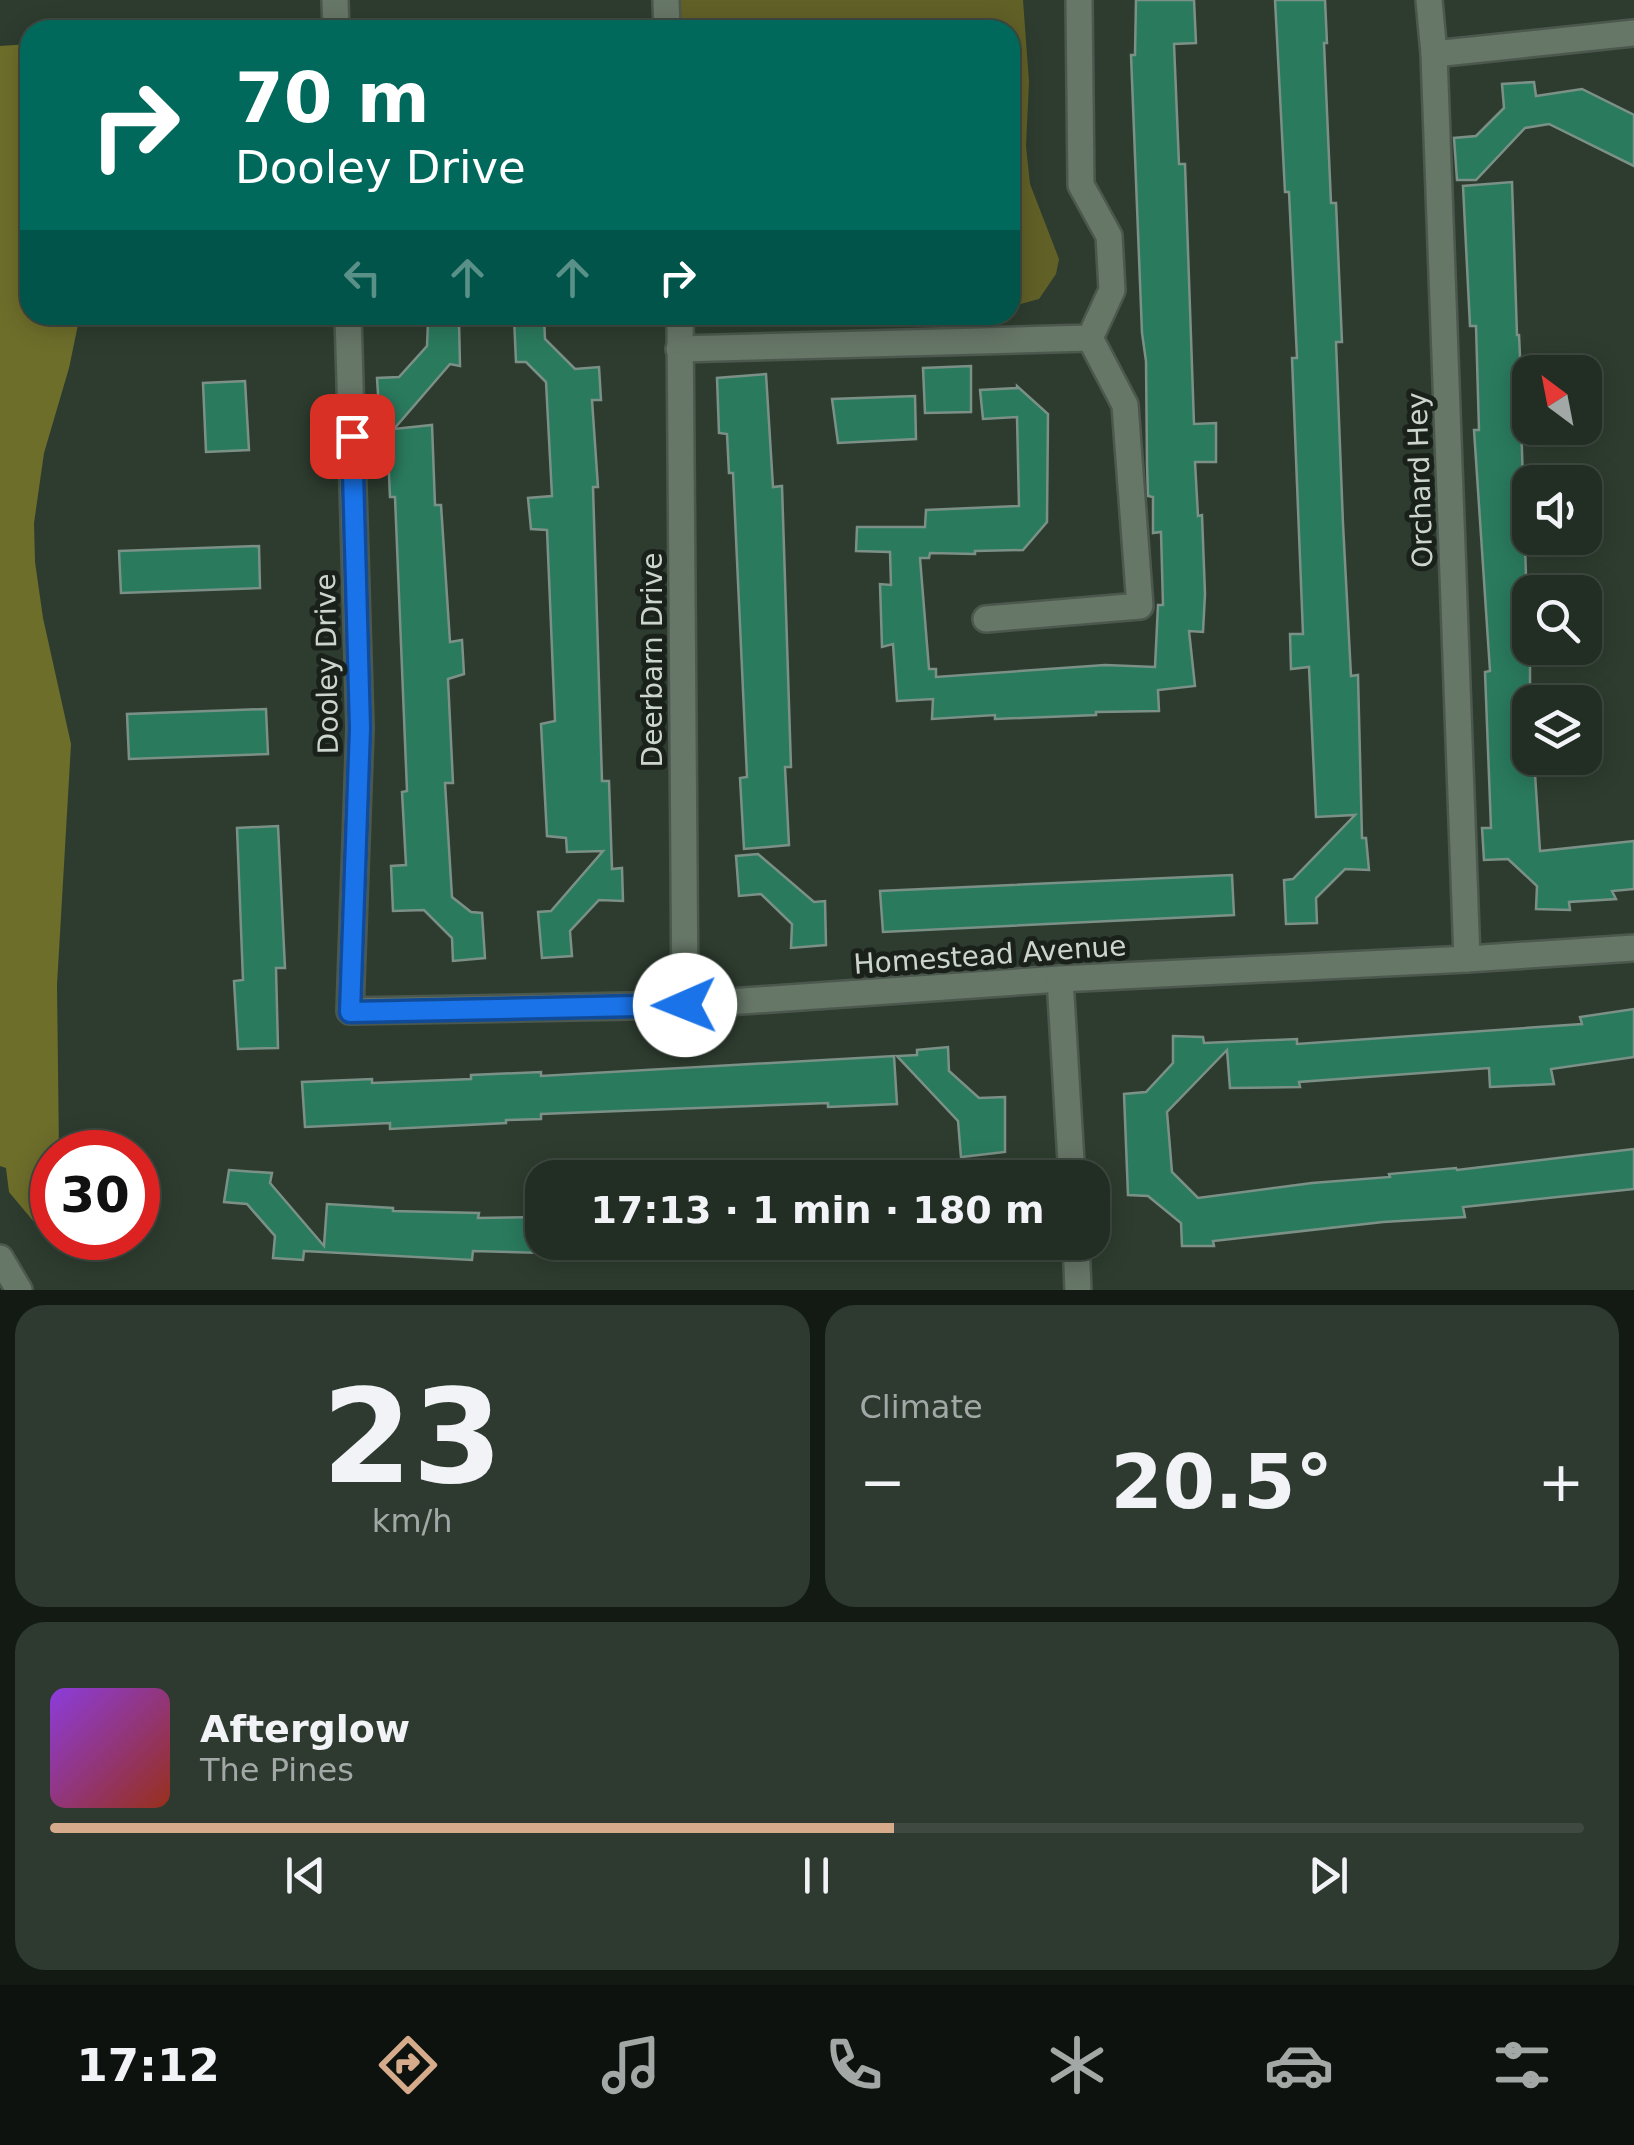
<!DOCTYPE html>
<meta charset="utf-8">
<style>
body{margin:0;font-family:"DejaVu Sans",sans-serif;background:#2e3930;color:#f1f3f6;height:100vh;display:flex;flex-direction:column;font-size:38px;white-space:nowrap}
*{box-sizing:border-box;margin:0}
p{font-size:32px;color:#a2a8a6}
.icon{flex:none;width:55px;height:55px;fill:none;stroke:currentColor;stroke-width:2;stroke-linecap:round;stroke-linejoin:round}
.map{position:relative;height:1290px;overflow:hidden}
.side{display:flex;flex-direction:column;gap:15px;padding:15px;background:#131913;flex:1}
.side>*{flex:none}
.top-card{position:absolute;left:20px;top:20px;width:1000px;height:305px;border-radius:30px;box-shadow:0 5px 25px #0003,0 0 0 2px #3f4941;background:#00695c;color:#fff;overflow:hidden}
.needle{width:65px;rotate:328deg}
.tools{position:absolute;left:1512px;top:355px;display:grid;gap:20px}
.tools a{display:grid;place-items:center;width:90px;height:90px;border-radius:20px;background:#222d23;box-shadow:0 5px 25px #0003,0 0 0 2px #3f4941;font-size:50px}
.speed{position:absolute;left:30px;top:1130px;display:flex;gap:20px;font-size:50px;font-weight:700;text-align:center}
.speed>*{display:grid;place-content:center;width:130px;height:130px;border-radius:50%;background:#222d23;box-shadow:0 5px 25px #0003,0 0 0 2px #3f4941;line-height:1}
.speed .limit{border:15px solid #d22;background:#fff;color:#111}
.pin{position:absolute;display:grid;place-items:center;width:85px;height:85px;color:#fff;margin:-42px;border-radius:20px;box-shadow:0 5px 15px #0006}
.me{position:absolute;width:110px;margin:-55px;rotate:269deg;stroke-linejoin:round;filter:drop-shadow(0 0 8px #0008)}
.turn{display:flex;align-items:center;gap:35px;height:210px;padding:0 50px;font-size:45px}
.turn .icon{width:130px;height:130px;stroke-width:2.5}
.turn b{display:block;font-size:70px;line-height:85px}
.lanes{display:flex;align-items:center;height:95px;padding:0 50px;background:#0003;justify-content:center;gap:50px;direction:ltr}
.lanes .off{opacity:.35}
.big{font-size:75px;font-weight:600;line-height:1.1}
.side .card{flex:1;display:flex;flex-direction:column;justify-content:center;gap:15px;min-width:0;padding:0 35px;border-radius:30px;background:#2e3930}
.side .dial{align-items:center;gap:0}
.dial b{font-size:130px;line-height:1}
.song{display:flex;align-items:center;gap:30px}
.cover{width:120px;height:120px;border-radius:15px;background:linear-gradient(135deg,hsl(270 70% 55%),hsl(10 70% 35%))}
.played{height:10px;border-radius:5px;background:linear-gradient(90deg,#d6ab8b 55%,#3f4941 55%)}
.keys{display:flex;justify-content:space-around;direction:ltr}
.heat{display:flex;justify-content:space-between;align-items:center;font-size:55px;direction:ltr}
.side .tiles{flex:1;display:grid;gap:15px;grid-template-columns:1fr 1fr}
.card:last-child{grid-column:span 2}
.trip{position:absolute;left:525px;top:1160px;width:585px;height:100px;border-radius:30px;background:#222d23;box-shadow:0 5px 25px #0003,0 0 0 2px #3f4941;font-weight:600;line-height:100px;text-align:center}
.tab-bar{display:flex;height:160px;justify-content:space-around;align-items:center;background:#0e120e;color:#a2a8a6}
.tab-bar .icon{width:70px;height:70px}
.tab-bar .active{color:#d6ab8b}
.tab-bar b{font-size:45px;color:#f1f3f6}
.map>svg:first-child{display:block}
</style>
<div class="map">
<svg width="1634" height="1290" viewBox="0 0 1634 1290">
<rect width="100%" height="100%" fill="#2e3c2f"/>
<path fill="#616027" d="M679 0H1023L1029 82 1026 146 1030 184 1059 259 1056 274 1039 299 1010 307V30H681Z"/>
<path fill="#6e6e2b" d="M30 44V315H80L69 368 44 453 34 523 35 562 43 618 71 744 57 985 59 1152H52V1238H60L59 1252 9 1192 6 1168 0 1166V46Z"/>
<g fill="#2a7a5e" stroke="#7b9187" stroke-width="2.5">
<path d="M1136 0H1194L1196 43 1174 44 1179 164H1185L1194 424 1216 423V462H1195L1198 516 1202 515 1205 594 1203 632 1189 631 1195 686 1158 690 1159 711 1096 712V715L995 719V715L932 719 933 699 897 701 893 644 882 647 880 584 891 585 890 552 856 551 857 527H925L926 510 1019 506 1017 417 983 419 980 390 1017 388V386L1048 414 1047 522 1023 550 975 551V554L930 553 929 558H920L929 669H936V677L1105 665 1155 667 1158 605H1163L1161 532 1153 533V497L1148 496 1147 464 1146 361 1142 333 1131 55H1135Z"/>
<path d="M1275 0H1325L1327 43H1324L1331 203H1336L1342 342H1336L1343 524 1351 676 1358 675 1362 838H1366L1369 870 1345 869 1316 898 1317 923 1286 924 1284 880 1293 879 1355 815 1316 817 1309 667 1291 669 1290 634H1303L1292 358H1297L1289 192H1285Z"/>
<path d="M1534 82 1536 96 1582 89 1634 115V166L1549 124 1525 128 1476 180H1457L1454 138 1476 136 1504 108 1502 84Z"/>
<path d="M1512 182 1517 335H1519L1523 420H1521L1526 576H1529L1530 599V758H1534L1540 851 1634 841V889L1612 891 1616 899 1569 902 1570 910 1536 909 1537 886 1508 859 1484 860 1482 828H1491L1485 672 1490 671 1474 430H1479L1476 326H1470L1463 186Z"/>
<path d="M544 316 545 339 575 369 599 367 601 400H592L598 487H593L602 781H609L612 869 622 868 623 901 599 900 570 931 572 956 542 958 538 912 551 911 603 851 567 852 566 838 547 836 541 724 555 721 547 530 531 529 528 498 552 496 546 382 526 362H516L514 318Z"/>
<path d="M459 321 460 366 450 364 394 429 432 425 435 505H441L450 642 462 640 464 674 448 679 453 783H445L452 897 471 912 482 913 485 958 453 961 452 938 424 910 393 911 391 866 406 865 402 792 407 791 395 497H390L386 409 379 410 377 378 399 377 427 346 428 322Z"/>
<path d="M971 366V412L925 413 923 368Z"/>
<path d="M766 374 773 487 782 486 791 767H785L789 845 744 849 740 778 747 777 733 473H729L727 434 719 433 717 378Z"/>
<path d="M245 381 249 450 206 452 203 383Z"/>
<path d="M915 396 916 439 838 443 832 399Z"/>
<path d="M259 546 260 588 121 593 119 551Z"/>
<path d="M266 709 268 754 129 759 127 714Z"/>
<path d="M278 826 285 968H276L278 1048 238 1049 234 981 243 980 237 828Z"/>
<path d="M758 854 814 902 825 901 826 945 791 948 792 924 761 894 739 896 736 856Z"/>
<path d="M1232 875 1234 915 883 932 880 891Z"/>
<path d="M1634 1009V1057L1551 1069 1554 1084 1490 1087 1489 1068 1299 1082 1300 1087 1230 1088 1227 1050 1167 1112 1172 1172 1198 1198 1312 1183 1390 1177 1389 1174 1456 1168 1457 1170 1634 1149V1189L1463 1207 1465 1217 1383 1222 1213 1241 1214 1246H1182L1181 1223 1148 1196 1128 1195 1124 1094 1146 1092 1173 1063V1036L1203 1037 1204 1043 1297 1039V1044L1582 1024 1580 1017Z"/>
<path d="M948 1047 949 1071 979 1098 1005 1097V1152L961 1157 958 1121 897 1056 917 1055V1050Z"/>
<path d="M894 1056 897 1104 828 1107V1103L541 1114V1119L506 1120V1123L390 1129V1123L305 1127 302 1082 372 1079V1083L471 1079V1075L541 1072V1076Z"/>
<path d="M229 1170 272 1173 270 1183 324 1246 327 1204 393 1208V1211L479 1213 478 1218 542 1217V1253L473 1251 472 1260 304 1251 303 1260 273 1258 275 1236 247 1204 224 1202Z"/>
</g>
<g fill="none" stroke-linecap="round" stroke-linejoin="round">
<defs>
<g id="minor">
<path d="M335 0 336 30"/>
<path d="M666 0 667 30"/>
<path d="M1429 0 1434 54 1467 959"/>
<path d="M1434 54 1634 33"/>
<path d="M348 315 360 728 350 1011 685 1005 1060 979 1467 959 1634 948"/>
<path d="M680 315 685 1005"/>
<path d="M679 349 1090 338 1112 290 1109 236 1081 185 1079 0"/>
<path d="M986 619 1140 606 1125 405 1090 338"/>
<path d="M1060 979 1072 1178"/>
<path d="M1076 1242 1078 1290"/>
</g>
<path id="secondary" d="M0 1258 19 1290"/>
</defs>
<use href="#minor" stroke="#4c584e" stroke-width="30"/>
<use href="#secondary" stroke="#4c584e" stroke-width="30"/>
<use href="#minor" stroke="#667667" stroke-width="25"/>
<use href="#secondary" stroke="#667667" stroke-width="25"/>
</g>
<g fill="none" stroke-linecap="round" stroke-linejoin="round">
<defs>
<path id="route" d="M352 436 360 728 350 1012 685 1005"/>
</defs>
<use href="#route" stroke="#114b97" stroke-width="25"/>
<use href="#route" stroke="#1a73e8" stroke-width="18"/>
</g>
<g text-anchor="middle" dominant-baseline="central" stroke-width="10" stroke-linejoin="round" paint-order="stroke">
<g font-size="28" fill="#ccd5cd" stroke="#1a211b">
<text transform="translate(1420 480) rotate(-92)">Orchard Hey</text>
<text transform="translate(652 660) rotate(-90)">Deerbarn Drive</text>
<text transform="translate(327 664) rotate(-91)">Dooley Drive</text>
<text transform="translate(990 955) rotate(-4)">Homestead Avenue</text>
</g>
</g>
</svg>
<div class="tools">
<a><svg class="needle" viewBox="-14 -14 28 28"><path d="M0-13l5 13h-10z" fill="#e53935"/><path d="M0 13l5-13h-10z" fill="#a2a8a6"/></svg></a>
<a><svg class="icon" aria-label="sound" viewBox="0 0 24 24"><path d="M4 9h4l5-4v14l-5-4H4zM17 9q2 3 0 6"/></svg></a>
<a><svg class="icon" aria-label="search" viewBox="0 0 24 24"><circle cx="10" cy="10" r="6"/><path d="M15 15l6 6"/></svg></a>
<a><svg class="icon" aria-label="layers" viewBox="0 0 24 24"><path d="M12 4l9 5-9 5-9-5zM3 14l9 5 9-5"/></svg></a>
</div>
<div class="speed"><div class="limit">30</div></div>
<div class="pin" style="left:352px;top:436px;background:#d93025"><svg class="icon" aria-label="arrive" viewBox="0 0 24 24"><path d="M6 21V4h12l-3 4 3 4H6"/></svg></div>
<svg class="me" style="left:685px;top:1005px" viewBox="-20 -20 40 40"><circle r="19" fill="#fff"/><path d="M0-13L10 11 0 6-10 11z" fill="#1a73e8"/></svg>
<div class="trip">17:13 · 1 min · 180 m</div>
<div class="top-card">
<div class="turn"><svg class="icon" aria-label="right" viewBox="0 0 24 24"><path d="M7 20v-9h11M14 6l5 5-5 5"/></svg><div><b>70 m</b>Dooley Drive</div></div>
<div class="lanes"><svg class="icon off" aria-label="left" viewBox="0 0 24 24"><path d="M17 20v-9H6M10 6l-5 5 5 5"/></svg><svg class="icon off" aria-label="ahead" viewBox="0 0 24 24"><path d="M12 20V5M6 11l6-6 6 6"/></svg><svg class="icon off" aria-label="ahead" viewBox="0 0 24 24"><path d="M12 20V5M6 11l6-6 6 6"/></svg><svg class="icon" aria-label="right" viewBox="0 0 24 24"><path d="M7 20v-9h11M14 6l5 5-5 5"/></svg></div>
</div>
</div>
<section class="side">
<div class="tiles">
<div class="card dial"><b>23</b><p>km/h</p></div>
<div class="card"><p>Climate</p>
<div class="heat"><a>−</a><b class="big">20.5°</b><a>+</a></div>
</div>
<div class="card">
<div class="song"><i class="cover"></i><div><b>Afterglow</b><p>The Pines</p></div></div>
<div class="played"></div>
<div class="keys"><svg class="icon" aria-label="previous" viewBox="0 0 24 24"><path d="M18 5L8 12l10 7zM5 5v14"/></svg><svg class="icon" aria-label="pause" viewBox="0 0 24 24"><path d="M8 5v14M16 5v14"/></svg><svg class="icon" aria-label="next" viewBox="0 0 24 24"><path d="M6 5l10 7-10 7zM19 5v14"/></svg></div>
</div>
</div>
</section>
<nav class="tab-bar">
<b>17:12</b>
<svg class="icon active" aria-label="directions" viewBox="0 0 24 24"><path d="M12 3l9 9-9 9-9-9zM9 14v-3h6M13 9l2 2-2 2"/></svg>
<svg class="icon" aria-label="music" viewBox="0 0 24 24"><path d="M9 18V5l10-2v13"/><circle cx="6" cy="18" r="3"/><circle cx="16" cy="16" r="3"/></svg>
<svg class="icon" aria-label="phone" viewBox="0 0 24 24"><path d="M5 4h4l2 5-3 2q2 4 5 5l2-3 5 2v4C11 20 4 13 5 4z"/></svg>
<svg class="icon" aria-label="climate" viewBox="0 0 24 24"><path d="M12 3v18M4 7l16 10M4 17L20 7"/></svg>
<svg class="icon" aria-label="car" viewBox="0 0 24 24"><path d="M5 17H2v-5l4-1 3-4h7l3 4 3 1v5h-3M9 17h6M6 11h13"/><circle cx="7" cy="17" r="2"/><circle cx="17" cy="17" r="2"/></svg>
<svg class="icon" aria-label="filters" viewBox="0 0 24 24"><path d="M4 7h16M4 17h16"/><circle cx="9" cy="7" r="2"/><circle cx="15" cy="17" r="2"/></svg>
</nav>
